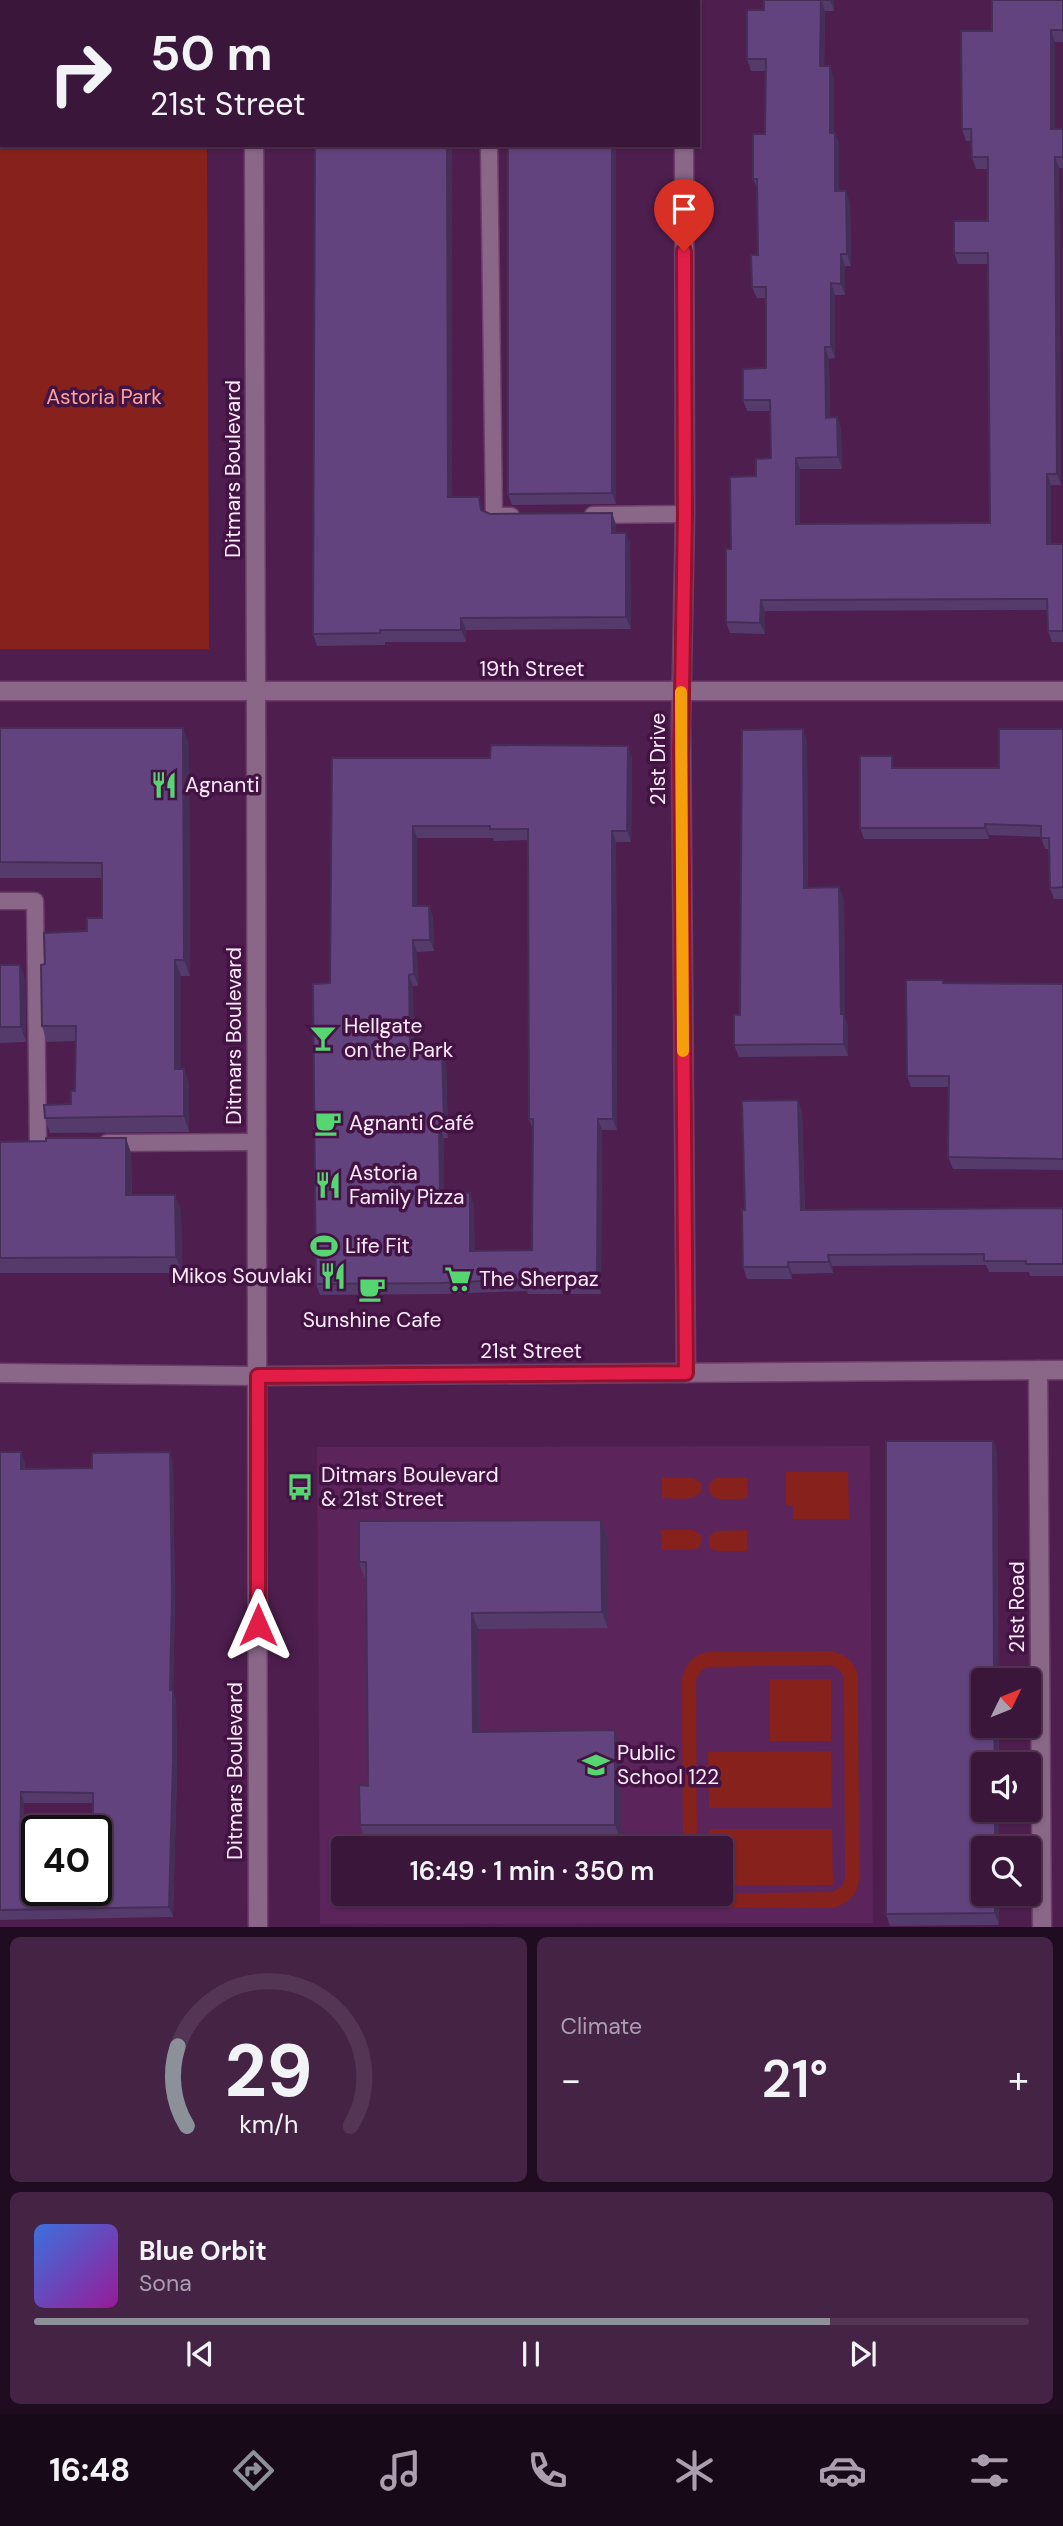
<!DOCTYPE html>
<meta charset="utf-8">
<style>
body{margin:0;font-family:"DM Sans",sans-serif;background:#452345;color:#f1f3f6;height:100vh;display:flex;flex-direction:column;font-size:26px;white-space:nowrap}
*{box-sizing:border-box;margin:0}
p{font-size:23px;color:#ab9faf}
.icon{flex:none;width:38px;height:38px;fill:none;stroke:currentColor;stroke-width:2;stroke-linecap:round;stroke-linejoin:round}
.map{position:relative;height:1927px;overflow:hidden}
.drawer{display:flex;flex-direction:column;gap:10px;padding:10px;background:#200c20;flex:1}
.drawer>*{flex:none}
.banner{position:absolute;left:0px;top:0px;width:700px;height:147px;box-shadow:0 2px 5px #0004,0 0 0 2px #543554;background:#3a163a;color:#f1f3f6;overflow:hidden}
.needle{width:46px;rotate:47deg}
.tools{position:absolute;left:971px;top:1668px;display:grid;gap:14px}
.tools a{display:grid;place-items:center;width:70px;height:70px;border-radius:7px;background:#3a163a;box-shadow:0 2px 5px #0004,0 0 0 2px #543554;font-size:35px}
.speed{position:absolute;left:21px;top:1815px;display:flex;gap:14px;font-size:35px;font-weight:700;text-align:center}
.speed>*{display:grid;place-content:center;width:91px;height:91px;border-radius:50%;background:#3a163a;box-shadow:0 2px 5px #0004,0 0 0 2px #543554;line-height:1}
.speed .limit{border:4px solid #111;border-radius:10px;background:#fff;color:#111}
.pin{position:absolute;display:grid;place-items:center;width:60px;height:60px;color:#fff;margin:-72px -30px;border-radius:50% 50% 50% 0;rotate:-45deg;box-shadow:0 0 7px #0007}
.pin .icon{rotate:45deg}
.me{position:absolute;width:77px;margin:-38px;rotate:0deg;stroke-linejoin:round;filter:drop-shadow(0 0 5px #0008)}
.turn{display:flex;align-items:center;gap:24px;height:147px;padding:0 35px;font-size:32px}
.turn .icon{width:91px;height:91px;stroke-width:2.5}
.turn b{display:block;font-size:49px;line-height:60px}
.big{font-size:52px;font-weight:600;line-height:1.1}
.drawer .widget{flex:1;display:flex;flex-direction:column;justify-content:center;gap:10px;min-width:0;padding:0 24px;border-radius:10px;background:#452345}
.drawer .dial{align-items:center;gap:0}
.dial svg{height:182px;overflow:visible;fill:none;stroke:#543554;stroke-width:7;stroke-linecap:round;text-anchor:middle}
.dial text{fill:#f1f3f6;stroke:none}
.song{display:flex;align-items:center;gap:21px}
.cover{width:84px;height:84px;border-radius:10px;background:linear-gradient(135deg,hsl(220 70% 55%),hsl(300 70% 35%))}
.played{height:7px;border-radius:4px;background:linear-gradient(90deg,#8c9099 80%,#543554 80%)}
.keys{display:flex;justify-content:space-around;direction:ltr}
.heat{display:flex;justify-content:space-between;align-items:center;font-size:38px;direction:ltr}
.drawer .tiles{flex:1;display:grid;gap:10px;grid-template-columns:1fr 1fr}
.widget:last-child{grid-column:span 2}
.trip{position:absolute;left:331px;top:1836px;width:402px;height:70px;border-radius:7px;background:#3a163a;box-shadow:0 2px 5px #0004,0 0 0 2px #543554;font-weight:600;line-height:70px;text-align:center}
.dock{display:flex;height:112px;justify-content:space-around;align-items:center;background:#170917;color:#ab9faf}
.dock .icon{width:49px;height:49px}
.dock .active{color:#8c9099}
.dock b{font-size:32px;color:#f1f3f6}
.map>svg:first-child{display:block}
</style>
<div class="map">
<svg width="1063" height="1928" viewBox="0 0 1063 1928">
<rect width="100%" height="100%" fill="#4e1e4e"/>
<path fill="#5b255b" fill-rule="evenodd" d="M870 1446 873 1923 320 1924 317 1447ZM343 1848H721V1894H343Z"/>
<g fill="#87211c">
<path d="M0 0H207L2 2V145H207L209 649H0Z"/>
<path d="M786 1472H848L849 1519H793V1506L786 1505Z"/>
<path d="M662 1478H693L701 1483C705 1504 676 1498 662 1498Z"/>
<path d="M716 1478H747L748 1498C734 1499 705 1505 709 1484Z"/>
<path d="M661 1530H693L701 1535 702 1541 699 1547 693 1550H662Z"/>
<path d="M747 1530V1551H717L710 1548 709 1536 716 1531Z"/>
<path d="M828 1651C844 1653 854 1660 858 1676L859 1880C857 1896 846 1906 830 1908L705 1907 697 1904 687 1894 833 1892 842 1886 845 1878 844 1679 841 1671 831 1665 707 1667 700 1672 696 1680 697 1848H683L682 1679C685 1664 694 1654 709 1652Z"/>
<path d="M769 1679H831V1741H770Z"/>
<path d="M831 1751 832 1808H709L708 1752Z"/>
<path d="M709 1829H832L833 1885 721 1886V1848H709Z"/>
</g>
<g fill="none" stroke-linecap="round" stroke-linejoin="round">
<defs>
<g id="service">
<path d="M487 0V2"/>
<path d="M489 145 494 516H511"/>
<path d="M593 515 685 514"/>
<path d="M0 901H35L38 1144"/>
<path d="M107 1143 257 1142"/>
</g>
<g id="minor">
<path d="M254 0V2"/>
<path d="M684 0V2"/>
<path d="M254 145 256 690"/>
<path d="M684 145 685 514 681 723 686 1373"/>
<path d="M0 691H1063"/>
<path d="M1038 1370 1042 1928"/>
</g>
<g id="tertiary">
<path d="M256 690 258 1928"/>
<path d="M0 1373 258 1376 1063 1370"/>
</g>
</defs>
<use href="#service" stroke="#6a3f6a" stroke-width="19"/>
<use href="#minor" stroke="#6a3f6a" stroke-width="21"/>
<use href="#tertiary" stroke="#6a3f6a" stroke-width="21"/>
<use href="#service" stroke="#8a6688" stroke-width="16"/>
<use href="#minor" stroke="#8a6688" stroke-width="18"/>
<use href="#tertiary" stroke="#8a6688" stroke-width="18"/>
</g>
<g fill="#553a6c" fill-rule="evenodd">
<path d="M764 0H834V11H825L824 66 834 78V133L839 144V191L850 203 851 266H845V295H835V358L829 359 830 418 837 417 841 429 842 469H800V524L990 523 988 264H958L954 253 988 221V169H976L972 157 971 141H966L962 129 992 31 1063 0V42H1055V129H1063V168H1059L1061 485H1051V544H1063V642H1052L1048 631 1047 610 765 611V634L730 633 726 622 731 549 756 476 771 458 770 411H747L743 400 766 368V298H757L752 287 758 255V190L753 179 765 134 766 71H751L747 59 764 10Z"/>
<path d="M315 145H452V497L490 514 612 513 616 525V533H626L630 545 631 629 466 630V642H385V645L317 646 313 634Z"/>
<path d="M508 145H616V504L512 505 508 494Z"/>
<path d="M0 728 189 744 190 976H181V1069H184L189 1085V1132L50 1133 45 1118 71 1104 75 1091V1041L47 1042 42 1026 45 964 102 918V878H0Z"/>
<path d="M1063 729V899H1054L1050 888 1049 849H1045L1041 837 989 835V839H864L860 828 896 768H999Z"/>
<path d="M807 741 808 888 844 899 845 1018 848 1026V1056L739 1057 734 1045 740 1015Z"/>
<path d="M632 757 631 842H616L617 1130H602L601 1294H528L527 1291 445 1294 320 1295 316 1284 330 983 332 758ZM417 838H493L494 841 528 840 529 1119 533 1130 532 1250 474 1251V1204L444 1193V1138H448L446 1058 442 1047H414L413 986H418L417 952 434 951 433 918 429 906H417Z"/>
<path d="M0 965H20L25 980 26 1042 0 1043Z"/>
<path d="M943 980 944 983 1063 984V1170L953 1169 948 1157 949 1087H911L907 1076Z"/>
<path d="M802 1111 805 1210 1063 1208V1276H1030L1029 1272H989L986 1265 832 1266 833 1273 792 1274V1279H747L743 1267 745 1210Z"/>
<path d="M0 1142 131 1153 132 1195 181 1210 182 1273H0Z"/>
<path d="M993 1441 997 1452 999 1764H984L999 1810V1848H984V1894H999V1925L890 1926 886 1914Z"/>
<path d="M0 1452 25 1463V1469L92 1468 170 1452 173 1462 175 1603 173 1692 176 1700 177 1772 173 1917 0 1920ZM24 1803H93L96 1890 24 1881Z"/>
<path d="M601 1520 608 1537V1628L478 1629 479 1732 615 1730 621 1747V1842H366L360 1825 368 1786 366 1579H365L359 1562Z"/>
</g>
<g fill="#452f58">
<path d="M821 0 825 11 824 78 820 66Z"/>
<path d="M830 0H834V11Z"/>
<path d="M1051 30 1055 42V140L1051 129Z"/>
<path d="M830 66 834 78V144L830 133Z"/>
<path d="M835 133 839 144V203L835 191Z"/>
<path d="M447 145H452V509L448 497Z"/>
<path d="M612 145H616V504L612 493Z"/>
<path d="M1055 157 1059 168 1061 485 1057 474Z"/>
<path d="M846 191 850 203 851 266 847 254Z"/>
<path d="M841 254 845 266V295L841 284Z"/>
<path d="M831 283 835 295V358L831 347Z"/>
<path d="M825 347 829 359 830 429 826 418Z"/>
<path d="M837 417 841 429 842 469 838 457Z"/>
<path d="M796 458 800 469V535L796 524Z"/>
<path d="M1047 474 1051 485V555L1047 544Z"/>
<path d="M612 513 616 525V545L612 533Z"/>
<path d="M626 533 630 545 631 629 626 617Z"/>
<path d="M761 600 765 611V634L760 623Z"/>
<path d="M461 618 466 630V642L461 630Z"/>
<path d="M183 728 189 744 190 976 184 960Z"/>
<path d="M803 729 807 741 808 899 804 888Z"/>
<path d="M628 746 632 757 631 842 627 831Z"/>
<path d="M985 824 989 835V839L985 828Z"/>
<path d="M413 826 417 838V918L413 906Z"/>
<path d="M612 831 616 842 617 1130 613 1119Z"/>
<path d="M839 887 844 899 845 1018 848 1026V1056L844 1044 841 1014Z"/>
<path d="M429 906 433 918 434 951 430 940Z"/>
<path d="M413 940 417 952 418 986 414 974Z"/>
<path d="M175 960 181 976V1085L175 1069Z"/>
<path d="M20 965 25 980 26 1042 21 1027Z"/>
<path d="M409 975 413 986 414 1059 410 1048Z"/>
<path d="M442 1047 446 1058 448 1138 444 1127Z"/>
<path d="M184 1069 189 1085V1132L184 1116Z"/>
<path d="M798 1100 802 1111 805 1221 801 1210Z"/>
<path d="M598 1119 602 1130 601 1294 597 1282Z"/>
<path d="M439 1126 444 1138V1205L440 1193Z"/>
<path d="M126 1138 131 1153 132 1211 126 1195Z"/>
<path d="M470 1193 474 1204 475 1262 470 1251Z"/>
<path d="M175 1195 181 1210 182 1273 176 1257Z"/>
<path d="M828 1255 832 1266 833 1273 829 1262Z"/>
<path d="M788 1262 792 1274V1279L788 1267Z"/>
<path d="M993 1441 997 1452 998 1680H994Z"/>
<path d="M21 1452 25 1463V1479L21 1469Z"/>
<path d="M170 1452 173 1462 175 1603 173 1692 176 1700 177 1772 173 1917 169 1907Z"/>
<path d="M601 1520 608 1537V1628L602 1612Z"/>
<path d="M472 1613 478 1629 479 1748 473 1732Z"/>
<path d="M994 1726H998L999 1764H995Z"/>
<path d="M615 1730 621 1747V1842L615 1825Z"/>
<path d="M21 1792 24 1803V1891L20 1881Z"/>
<rect x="995" y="1810" width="4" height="38"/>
<path d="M995 1894H999V1925L995 1913Z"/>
</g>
<g fill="#63437e" stroke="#452f58" stroke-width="2" fill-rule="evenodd">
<rect x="316" y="0" width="131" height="2"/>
<rect x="507" y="0" width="105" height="2"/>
<path d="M764 0H830H821L820 66H830V133H835V191H846L847 254H841V284L831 283V347H825L826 418 837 417 838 457 796 458V524L990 523 988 253H954V221H988V157H972L971 129H962L961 31H992V0H1063V30H1051V129H1063V157H1055L1057 474H1047V544H1063V631H1048L1047 599 761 600 760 623 726 622V549H731L730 477 756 476V459L771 458 770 400H743V369L766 368V287H752L751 255H758L757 179H753V134H765L766 59H747V10H764Z"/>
<path d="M315 145H447L448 497H479L481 510 490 514 612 513V533H626V617L461 618V630H380V633L313 634Z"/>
<path d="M508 145H612V493L508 494Z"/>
<path d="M0 728H183L184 960H175V1069H184V1116L45 1118 44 1105 71 1104V1091H75L76 1026H42L41 965 45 964 44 933 87 931V918H102V863L0 862Z"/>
<path d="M803 729 804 888 839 887 841 1014H844V1044L734 1045V1015H740L742 730Z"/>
<path d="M999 729H1063V887L1050 888 1049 838H1041V826L985 824V828H860V756H892V768H999Z"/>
<path d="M491 745 628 746 627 831H612L613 1119H598L597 1282H524V1279L440 1283 316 1284 313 984 330 983 332 758H490ZM413 826H490V829H528L529 1119H533L532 1250 470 1251V1193H440L439 1126 444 1127 442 1047 410 1048 409 975 414 974 413 940H430L429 906H413Z"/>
<path d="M0 965H20L21 1027H0Z"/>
<path d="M906 980H943V983L1063 984V1159L948 1157 949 1076H907Z"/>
<path d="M798 1100 801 1210 1063 1208V1264H1026V1261H984V1254L828 1255 829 1262H788V1267H743L742 1210H745L742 1101Z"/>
<path d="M46 1138H126V1195H175L176 1257 0 1258V1142L46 1141Z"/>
<path d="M886 1441H993L994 1680H984V1726H994L995 1764H984V1810H995V1848H984V1894H995V1913L886 1914Z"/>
<path d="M0 1452H21V1469L92 1468V1453L170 1452 172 1593 170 1690H173V1762L169 1907 0 1910ZM21 1792 93 1793V1830H96V1890H37V1881H20Z"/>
<path d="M601 1520 602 1612 472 1613 473 1732 615 1730V1825H360L359 1785 368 1786 366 1562H359V1521Z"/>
</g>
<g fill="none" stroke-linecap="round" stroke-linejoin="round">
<defs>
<path id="route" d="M258 1625V1376L686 1373 681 750 685 514 684 251"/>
</defs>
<use href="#route" stroke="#92132f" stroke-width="18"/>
<use href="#route" stroke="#e11d48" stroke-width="12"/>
<path stroke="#f59e0b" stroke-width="12" d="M681 692 683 1051"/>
</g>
<defs>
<symbol id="restaurant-bare" viewBox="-9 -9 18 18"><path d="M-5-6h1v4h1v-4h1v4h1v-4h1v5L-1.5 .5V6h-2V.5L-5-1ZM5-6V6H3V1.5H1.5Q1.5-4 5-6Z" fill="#56d671" stroke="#431343" stroke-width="2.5" paint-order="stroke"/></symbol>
<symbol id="bar-bare" viewBox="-9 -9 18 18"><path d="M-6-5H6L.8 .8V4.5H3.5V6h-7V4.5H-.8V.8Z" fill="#56d671" stroke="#431343" stroke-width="2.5" paint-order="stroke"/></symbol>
<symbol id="cafe-bare" viewBox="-9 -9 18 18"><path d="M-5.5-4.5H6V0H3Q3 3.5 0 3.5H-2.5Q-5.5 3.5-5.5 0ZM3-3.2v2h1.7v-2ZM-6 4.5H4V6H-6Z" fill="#56d671" stroke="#431343" stroke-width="2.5" paint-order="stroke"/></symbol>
<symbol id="stadium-bare" viewBox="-9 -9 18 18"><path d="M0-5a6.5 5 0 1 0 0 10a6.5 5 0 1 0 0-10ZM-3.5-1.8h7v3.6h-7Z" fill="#56d671" stroke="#431343" stroke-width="2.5" paint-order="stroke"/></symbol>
<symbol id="supermarket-bare" viewBox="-9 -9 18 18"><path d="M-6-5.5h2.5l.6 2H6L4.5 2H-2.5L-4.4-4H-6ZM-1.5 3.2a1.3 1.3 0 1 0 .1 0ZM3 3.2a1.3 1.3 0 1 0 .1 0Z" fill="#56d671" stroke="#431343" stroke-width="2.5" paint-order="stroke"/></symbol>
<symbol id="bus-bare" viewBox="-9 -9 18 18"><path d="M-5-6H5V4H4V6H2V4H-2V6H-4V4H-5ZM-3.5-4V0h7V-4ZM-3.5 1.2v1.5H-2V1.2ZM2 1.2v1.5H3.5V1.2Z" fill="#56d671" stroke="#431343" stroke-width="2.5" paint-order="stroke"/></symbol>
<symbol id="school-bare" viewBox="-9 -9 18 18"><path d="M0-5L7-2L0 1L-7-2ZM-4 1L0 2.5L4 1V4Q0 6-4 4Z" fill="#56d671" stroke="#431343" stroke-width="2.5" paint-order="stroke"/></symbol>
</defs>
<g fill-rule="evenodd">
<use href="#restaurant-bare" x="145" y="766" width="38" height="38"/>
<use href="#bar-bare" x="304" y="1019" width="38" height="38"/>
<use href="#cafe-bare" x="309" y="1104" width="38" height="38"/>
<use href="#restaurant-bare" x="309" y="1166" width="38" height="38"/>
<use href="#stadium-bare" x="305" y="1227" width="38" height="38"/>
<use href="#restaurant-bare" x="314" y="1257" width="38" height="38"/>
<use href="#supermarket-bare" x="439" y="1260" width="38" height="38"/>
<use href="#cafe-bare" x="353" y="1270" width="38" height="38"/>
<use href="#bus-bare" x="281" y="1468" width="38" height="38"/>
<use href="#school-bare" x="577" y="1746" width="38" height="38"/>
</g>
<g text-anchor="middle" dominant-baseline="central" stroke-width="7" stroke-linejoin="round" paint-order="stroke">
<g font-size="21" fill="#fca499" stroke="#431343">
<text x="104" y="397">Astoria Park</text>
</g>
<g font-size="21" fill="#feecfd" stroke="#431343">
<text transform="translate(233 469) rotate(-90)">Ditmars Boulevard</text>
<text x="532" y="669">19th Street</text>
<text transform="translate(658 759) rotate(-90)">21st Drive</text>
<text transform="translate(234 1036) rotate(-90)">Ditmars Boulevard</text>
<text x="531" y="1351">21st Street</text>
<text transform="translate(1017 1607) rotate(-90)">21st Road</text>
<text transform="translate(235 1771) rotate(-90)">Ditmars Boulevard</text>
</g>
<g font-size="21" fill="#feecfd" stroke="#431343" text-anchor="start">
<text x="185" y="785">Agnanti</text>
<text x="344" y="1026">Hellgate<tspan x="344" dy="24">on the Park</tspan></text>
<text x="349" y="1123">Agnanti Café</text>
<text x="349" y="1173">Astoria<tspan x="349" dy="24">Family Pizza</tspan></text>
<text x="345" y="1246">Life Fit</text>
<text x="312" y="1276" text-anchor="end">Mikos Souvlaki</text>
<text x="479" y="1279">The Sherpaz</text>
<text x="372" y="1320" text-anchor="middle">Sunshine Cafe</text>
<text x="321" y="1475">Ditmars Boulevard<tspan x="321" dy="24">&amp; 21st Street</tspan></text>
<text x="617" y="1753">Public<tspan x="617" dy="24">School 122</tspan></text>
</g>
</g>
</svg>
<div class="tools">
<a><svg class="needle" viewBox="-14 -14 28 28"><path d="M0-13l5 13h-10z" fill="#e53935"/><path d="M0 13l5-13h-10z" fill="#ab9faf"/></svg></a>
<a><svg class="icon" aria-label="sound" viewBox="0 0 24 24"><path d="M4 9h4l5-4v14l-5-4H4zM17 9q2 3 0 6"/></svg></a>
<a><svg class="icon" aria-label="search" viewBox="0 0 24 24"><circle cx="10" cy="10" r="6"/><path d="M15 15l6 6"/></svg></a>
</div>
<div class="speed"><div class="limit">40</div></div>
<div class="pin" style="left:684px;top:251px;background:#d93025"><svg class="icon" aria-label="arrive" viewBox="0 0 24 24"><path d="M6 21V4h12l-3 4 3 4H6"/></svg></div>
<svg class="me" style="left:258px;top:1625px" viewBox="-20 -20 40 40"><path d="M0-17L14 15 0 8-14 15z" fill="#e11d48" stroke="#fff" stroke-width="4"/></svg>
<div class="trip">16:49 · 1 min · 350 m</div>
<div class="banner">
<div class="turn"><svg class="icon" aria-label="right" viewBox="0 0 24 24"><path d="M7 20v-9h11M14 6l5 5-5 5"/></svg><div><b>50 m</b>21st Street</div></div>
</div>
</div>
<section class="drawer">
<div class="tiles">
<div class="widget dial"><svg viewBox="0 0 100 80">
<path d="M14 69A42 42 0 1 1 86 69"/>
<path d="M14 69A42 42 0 0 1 10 34" stroke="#8c9099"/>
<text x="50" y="56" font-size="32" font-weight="700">29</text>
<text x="50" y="72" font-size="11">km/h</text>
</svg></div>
<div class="widget"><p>Climate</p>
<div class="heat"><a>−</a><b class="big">21°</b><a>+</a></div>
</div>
<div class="widget">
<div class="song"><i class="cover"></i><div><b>Blue Orbit</b><p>Sona</p></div></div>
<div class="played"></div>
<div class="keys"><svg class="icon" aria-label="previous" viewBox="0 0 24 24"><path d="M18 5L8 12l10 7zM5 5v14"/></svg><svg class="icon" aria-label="pause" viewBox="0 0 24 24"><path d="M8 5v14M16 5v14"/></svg><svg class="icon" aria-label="next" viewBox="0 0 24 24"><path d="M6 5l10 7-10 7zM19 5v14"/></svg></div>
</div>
</div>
</section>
<nav class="dock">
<b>16:48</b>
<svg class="icon active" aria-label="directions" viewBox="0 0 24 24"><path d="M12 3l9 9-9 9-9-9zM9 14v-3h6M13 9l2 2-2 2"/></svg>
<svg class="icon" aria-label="music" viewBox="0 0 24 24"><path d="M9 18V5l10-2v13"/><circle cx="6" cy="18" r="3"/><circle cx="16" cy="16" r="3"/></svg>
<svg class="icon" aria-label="phone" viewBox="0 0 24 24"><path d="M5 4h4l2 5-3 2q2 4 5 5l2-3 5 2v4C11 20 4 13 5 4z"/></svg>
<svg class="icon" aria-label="climate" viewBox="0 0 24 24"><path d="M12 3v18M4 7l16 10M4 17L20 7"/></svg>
<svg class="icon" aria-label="car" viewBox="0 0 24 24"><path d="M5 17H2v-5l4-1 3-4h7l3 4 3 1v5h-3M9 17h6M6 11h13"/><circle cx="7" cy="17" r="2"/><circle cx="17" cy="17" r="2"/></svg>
<svg class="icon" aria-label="filters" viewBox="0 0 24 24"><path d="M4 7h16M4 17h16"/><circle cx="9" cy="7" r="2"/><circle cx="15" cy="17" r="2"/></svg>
</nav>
